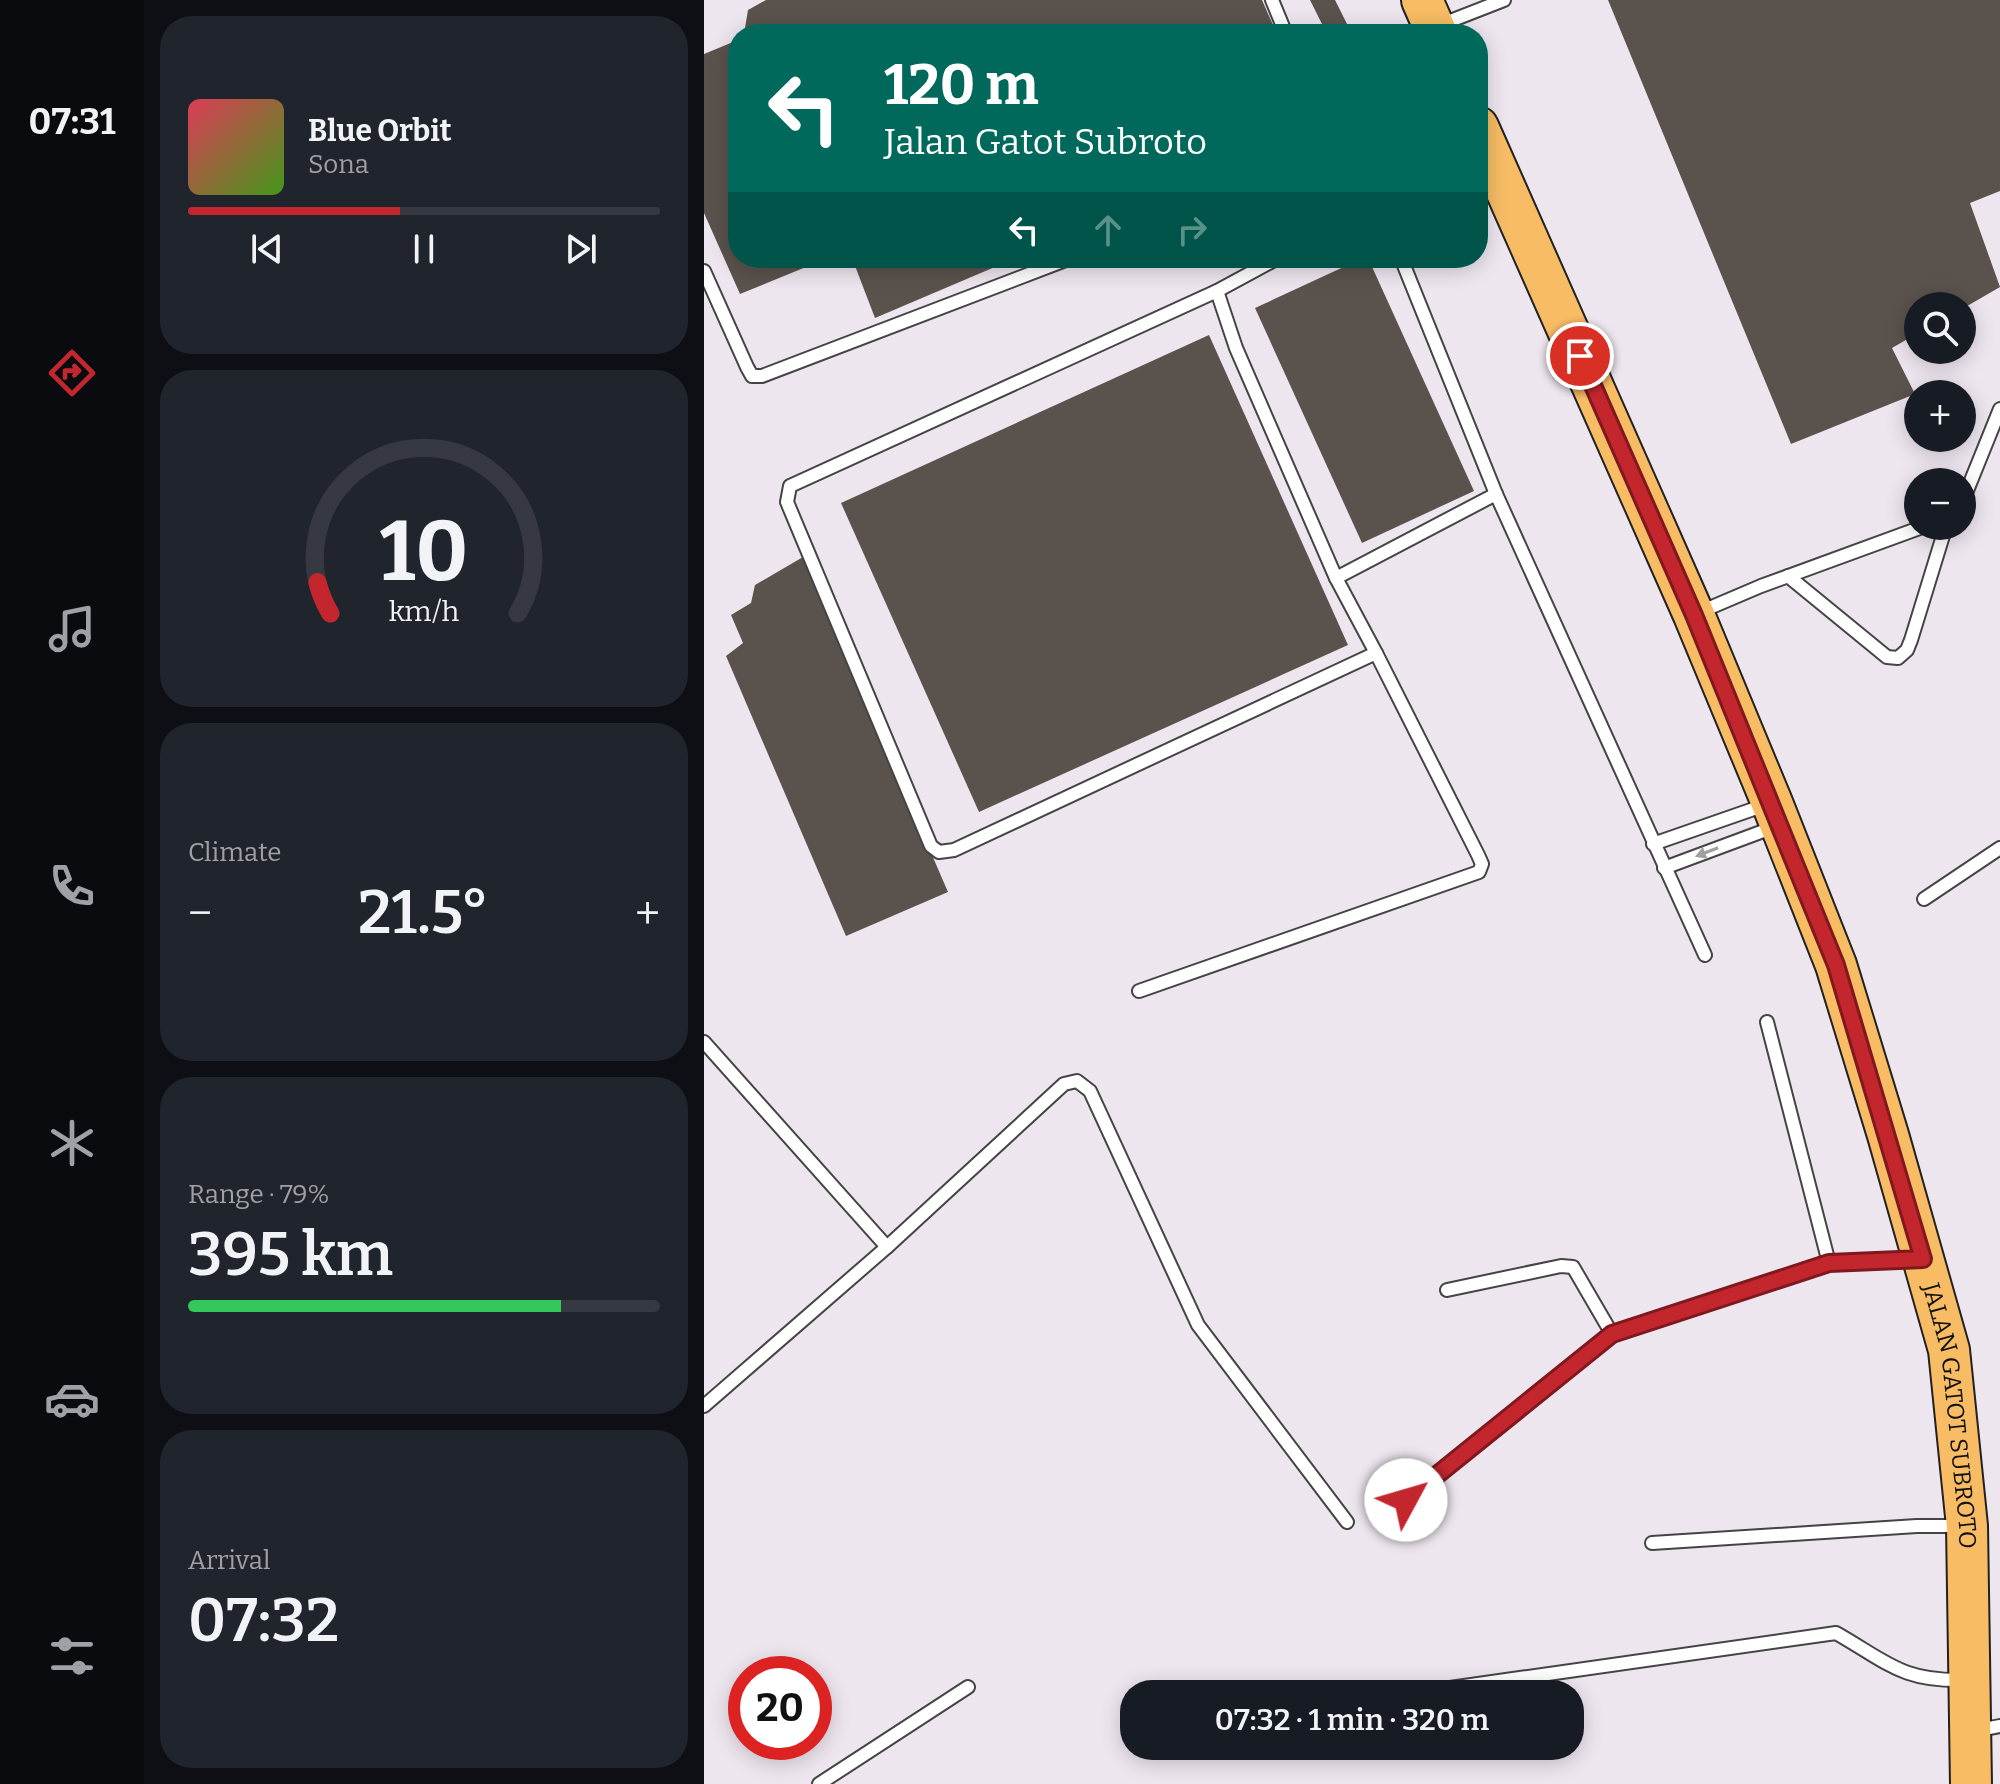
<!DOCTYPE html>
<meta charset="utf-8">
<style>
body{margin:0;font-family:Bitter,serif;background:#20242c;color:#f1f3f6;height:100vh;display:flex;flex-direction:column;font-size:30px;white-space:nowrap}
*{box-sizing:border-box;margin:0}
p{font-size:26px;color:#9ea1a6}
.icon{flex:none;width:44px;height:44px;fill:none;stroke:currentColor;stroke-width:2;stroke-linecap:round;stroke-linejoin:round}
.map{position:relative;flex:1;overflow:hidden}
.panel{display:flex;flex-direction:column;gap:16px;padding:16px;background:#0d0f14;width:560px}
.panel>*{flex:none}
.hud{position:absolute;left:24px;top:24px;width:760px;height:244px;border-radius:32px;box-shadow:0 4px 20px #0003;background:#00695c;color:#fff;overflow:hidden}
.fabs{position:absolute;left:1200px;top:292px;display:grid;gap:16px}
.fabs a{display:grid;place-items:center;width:72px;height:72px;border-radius:50%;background:#171b24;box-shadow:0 4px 20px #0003;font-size:40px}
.speed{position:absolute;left:24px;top:1656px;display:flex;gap:16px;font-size:40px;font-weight:700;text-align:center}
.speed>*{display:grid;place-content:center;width:104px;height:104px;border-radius:50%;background:#171b24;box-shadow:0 4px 20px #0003;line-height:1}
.speed .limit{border:12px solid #d22;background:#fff;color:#111}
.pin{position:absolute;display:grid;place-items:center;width:68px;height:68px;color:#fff;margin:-34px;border:4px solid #fff;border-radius:50%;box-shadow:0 2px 8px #0007}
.me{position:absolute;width:88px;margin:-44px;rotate:51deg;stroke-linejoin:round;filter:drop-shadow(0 0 6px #0008)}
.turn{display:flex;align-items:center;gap:28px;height:168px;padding:0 24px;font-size:36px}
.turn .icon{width:104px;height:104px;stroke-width:2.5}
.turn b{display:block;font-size:56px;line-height:68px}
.lanes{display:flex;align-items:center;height:76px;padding:0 24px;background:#0003;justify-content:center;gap:40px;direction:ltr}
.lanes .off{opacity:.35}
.big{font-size:60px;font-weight:600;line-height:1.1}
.panel .tile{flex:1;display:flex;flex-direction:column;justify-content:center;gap:12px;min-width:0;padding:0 28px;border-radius:32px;background:#20242c}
.panel .dial{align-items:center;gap:0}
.dial svg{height:208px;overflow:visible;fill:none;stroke:#363941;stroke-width:7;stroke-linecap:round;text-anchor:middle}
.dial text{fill:#f1f3f6;stroke:none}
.song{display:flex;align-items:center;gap:24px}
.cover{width:96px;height:96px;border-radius:12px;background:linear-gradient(135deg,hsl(350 70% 55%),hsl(100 70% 35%))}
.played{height:8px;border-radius:4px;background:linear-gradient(90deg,#c4262e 45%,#363941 45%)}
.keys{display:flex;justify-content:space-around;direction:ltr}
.heat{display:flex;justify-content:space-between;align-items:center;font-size:44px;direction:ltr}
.charge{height:12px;border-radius:6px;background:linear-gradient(90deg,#34c759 79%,#363941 0)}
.trip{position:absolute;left:416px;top:1680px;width:464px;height:80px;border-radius:32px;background:#171b24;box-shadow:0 4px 20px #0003;font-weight:600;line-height:80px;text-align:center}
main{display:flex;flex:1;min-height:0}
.tab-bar{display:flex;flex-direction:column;width:144px;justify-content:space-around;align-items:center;background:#090b0e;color:#9ea1a6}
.tab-bar .icon{width:56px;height:56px}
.tab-bar .current{color:#c4262e}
.tab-bar b{font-size:36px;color:#f1f3f6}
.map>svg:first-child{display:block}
</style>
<main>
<nav class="tab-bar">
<b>07:31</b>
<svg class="icon current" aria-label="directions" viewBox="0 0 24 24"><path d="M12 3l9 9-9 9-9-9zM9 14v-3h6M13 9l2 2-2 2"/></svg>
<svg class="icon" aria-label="music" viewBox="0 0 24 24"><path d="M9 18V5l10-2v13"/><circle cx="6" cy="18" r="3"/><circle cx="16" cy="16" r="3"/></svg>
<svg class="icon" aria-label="phone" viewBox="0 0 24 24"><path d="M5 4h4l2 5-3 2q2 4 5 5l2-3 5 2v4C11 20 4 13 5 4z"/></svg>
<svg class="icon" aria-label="climate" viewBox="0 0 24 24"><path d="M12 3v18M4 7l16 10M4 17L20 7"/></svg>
<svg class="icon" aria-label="car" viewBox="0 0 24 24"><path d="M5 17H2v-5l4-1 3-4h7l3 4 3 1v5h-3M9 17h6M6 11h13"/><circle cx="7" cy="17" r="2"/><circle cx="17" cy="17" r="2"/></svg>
<svg class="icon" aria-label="filters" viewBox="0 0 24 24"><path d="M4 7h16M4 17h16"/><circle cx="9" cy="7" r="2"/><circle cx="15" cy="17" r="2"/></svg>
</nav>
<section class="panel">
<div class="tile">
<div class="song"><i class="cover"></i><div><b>Blue Orbit</b><p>Sona</p></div></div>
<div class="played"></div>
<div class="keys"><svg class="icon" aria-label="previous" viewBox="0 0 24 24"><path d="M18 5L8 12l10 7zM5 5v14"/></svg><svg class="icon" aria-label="pause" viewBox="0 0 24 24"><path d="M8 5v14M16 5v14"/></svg><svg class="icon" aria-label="next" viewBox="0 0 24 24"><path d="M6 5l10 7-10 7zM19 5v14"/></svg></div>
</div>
<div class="tile dial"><svg viewBox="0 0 100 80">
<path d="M14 69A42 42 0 1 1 86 69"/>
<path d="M14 69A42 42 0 0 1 9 57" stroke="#c4262e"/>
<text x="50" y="56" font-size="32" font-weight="700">10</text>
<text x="50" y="72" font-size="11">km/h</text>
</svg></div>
<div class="tile"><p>Climate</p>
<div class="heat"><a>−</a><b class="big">21.5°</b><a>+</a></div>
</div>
<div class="tile"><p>Range · 79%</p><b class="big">395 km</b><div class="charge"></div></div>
<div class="tile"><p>Arrival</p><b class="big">07:32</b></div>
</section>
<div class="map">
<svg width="1296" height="1784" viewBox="0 0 1296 1784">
<rect width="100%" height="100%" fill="#fffdf5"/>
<path fill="#eee6ef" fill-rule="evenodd" d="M0 0H1296V1784H0ZM34 34H774V258H34ZM1214 306H1258V350H1214ZM1214 394H1258V438H1214ZM1214 482H1258V526H1214ZM42 1674H110V1742H42ZM430 1694H866V1746H430Z"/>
<g fill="#5a524d">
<path d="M62 0H558L573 34H40L44 10Z"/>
<path d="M606 0H631L648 34H623Z"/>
<path d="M904 0H1296V191L1266 203 1296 287 1258 309 1214 306V333L1188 348 1211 394 1087 444Z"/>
<path d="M34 40V258H124L36 294 0 213V54Z"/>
<path d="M148 258H312L171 318Z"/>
<path d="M659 258H664L770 491 658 543 551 308Z"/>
<path d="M505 335 644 645 275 812 137 503Z"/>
<path d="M99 557 244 892 142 936 22 656 39 643 27 615 47 603 51 585Z"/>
</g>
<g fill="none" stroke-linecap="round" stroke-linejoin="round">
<defs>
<g id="service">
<path d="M568 0 582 34"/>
<path d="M736 25 800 0"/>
<path d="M574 258 513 291 86 486 83 502 227 846 235 852 250 850 672 653 632 578 792 494"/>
<path d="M697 258 792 494 1001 955"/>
<path d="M0 271 43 367 48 376H58L367 258"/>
<path d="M513 291 532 348 632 578"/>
<path d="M1258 503 1296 409"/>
<path d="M1084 576 1183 657 1194 658 1203 650 1207 640 1242 526"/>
<path d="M996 612 1057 586 1221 526"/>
<path d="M949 844 1064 804"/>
<path d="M960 868 1073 826"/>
<path d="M1220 899 1296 848"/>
<path d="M435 991 775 872 778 864 774 855 672 653"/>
<path d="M1063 1022 1125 1263"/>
<path d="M0 1042 183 1247"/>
<path d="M743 1290 857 1266 869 1267 908 1334"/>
<path d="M0 1406 183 1247 360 1084 373 1081 386 1091 494 1325 643 1522"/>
<path d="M702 1500 908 1334 1125 1263 1213 1259"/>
<path d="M948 1543 1213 1526H1260"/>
<path d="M649 1689 746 1688 1132 1633C1183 1662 1198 1682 1262 1680"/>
<path d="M1270 1731 1296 1726"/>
<path d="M115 1784 264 1687"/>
</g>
<g id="trunk">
<path d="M718 0 733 34"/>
<path id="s1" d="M774 127 990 615 1068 803 1132 965 1184 1135 1245 1350 1263 1526 1267 1784"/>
</g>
</defs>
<use href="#service" stroke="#444" stroke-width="16"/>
<use href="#trunk" stroke="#222" stroke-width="44"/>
<use href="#service" stroke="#fff" stroke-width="12"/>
<use href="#trunk" stroke="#f7bc64" stroke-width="40"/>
</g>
<defs><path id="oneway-solid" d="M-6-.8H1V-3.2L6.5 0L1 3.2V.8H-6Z" transform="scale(2)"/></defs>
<use fill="#a0a0a0" href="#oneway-solid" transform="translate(1003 852) rotate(159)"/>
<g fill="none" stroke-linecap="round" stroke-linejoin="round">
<defs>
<path id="route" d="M702 1500 908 1334 1125 1263 1219 1259 1132 965 990 615 876 356"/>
</defs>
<use href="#route" stroke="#7f191e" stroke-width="20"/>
<use href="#route" stroke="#c4262e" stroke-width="14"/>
</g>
<g text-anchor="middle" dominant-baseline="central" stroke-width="8" stroke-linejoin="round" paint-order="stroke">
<g font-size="24" fill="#111" stroke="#fff">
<text stroke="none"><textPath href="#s1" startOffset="1378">JALAN GATOT SUBROTO</textPath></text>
</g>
</g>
</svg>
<div class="fabs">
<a><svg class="icon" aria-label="search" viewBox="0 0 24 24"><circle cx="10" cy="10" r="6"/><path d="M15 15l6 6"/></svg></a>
<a>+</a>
<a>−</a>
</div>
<div class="speed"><div class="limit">20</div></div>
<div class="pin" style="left:876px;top:356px;background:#d93025"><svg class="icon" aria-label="arrive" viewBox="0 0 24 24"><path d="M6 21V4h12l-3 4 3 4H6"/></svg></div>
<svg class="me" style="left:702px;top:1500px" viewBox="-20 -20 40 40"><circle r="19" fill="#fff"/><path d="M0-13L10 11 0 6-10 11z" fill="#c4262e"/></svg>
<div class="trip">07:32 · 1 min · 320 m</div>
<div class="hud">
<div class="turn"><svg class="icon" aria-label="left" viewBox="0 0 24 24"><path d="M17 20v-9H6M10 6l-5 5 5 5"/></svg><div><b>120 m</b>Jalan Gatot Subroto</div></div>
<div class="lanes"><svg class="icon" aria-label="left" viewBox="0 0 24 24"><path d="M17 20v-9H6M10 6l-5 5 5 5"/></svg><svg class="icon off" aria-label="ahead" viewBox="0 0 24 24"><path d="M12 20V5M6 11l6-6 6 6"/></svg><svg class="icon off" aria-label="right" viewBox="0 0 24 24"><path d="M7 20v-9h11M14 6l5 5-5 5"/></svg></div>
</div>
</div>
</main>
